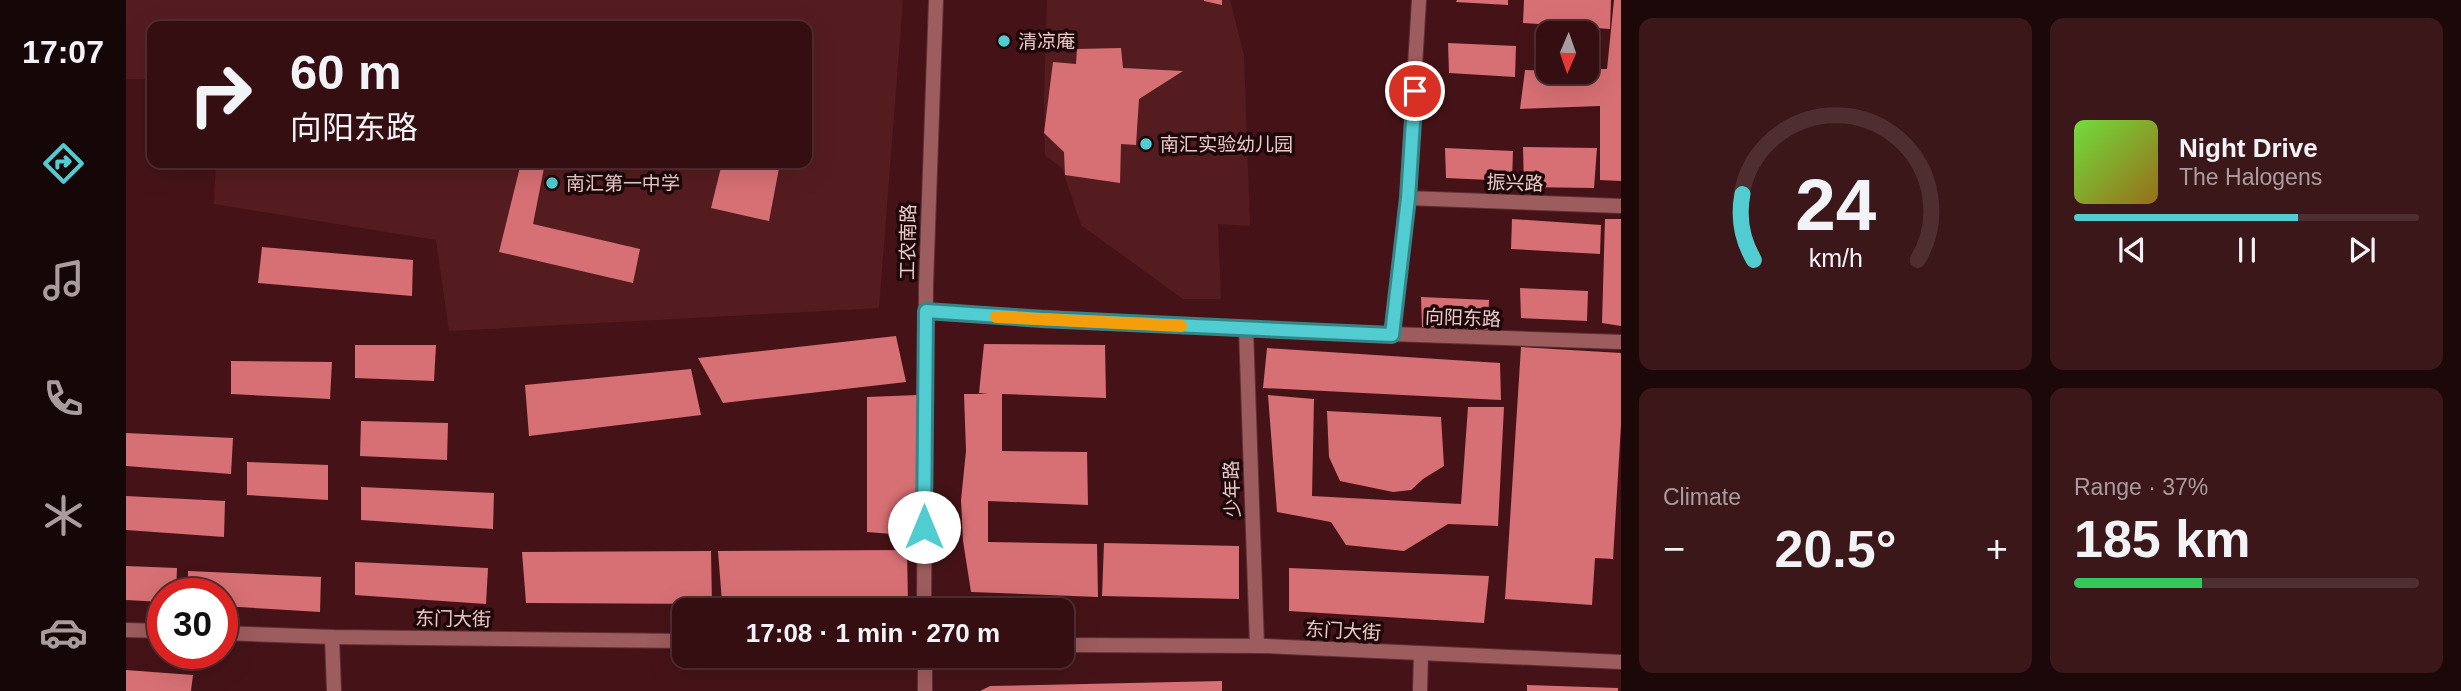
<!DOCTYPE html>
<meta charset="utf-8">
<style>
body{margin:0;font-family:Arial,"Noto Sans SC",sans-serif;background:#3c171a;color:#f1f3f6;height:100vh;display:flex;flex-direction:column;font-size:26px;white-space:nowrap}
*{box-sizing:border-box;margin:0}
p{font-size:23px;color:#a99c9f}
.icon{flex:none;width:38px;height:38px;fill:none;stroke:currentColor;stroke-width:2;stroke-linecap:round;stroke-linejoin:round}
.map{position:relative;flex:1;overflow:hidden}
.sheet{display:flex;flex-direction:column;gap:18px;padding:18px;background:#1d0809;width:840px}
.sheet>*{flex:none}
.top-card{position:absolute;left:21px;top:21px;width:665px;height:147px;border-radius:14px;box-shadow:0 7px 28px #0002,0 0 0 2px #4e2e31;background:#340e11;color:#f1f3f6;overflow:hidden}
.needle{width:46px;rotate:182deg}
.controls{position:absolute;left:1410px;top:21px;display:grid;gap:14px}
.controls a{display:grid;place-items:center;width:63px;height:63px;border-radius:14px;background:#340e11;box-shadow:0 7px 28px #0002,0 0 0 2px #4e2e31;font-size:35px}
.speed{position:absolute;left:21px;top:578px;display:flex;gap:14px;font-size:35px;font-weight:700;text-align:center}
.speed>*{display:grid;place-content:center;width:91px;height:91px;border-radius:50%;background:#340e11;box-shadow:0 7px 28px #0002,0 0 0 2px #4e2e31;line-height:1}
.speed .limit{border:10px solid #d22;background:#fff;color:#111}
.pin{position:absolute;display:grid;place-items:center;width:60px;height:60px;color:#fff;margin:-30px;border:4px solid #fff;border-radius:50%;box-shadow:0 2px 7px #0007}
.me{position:absolute;width:77px;margin:-38px;rotate:0deg;stroke-linejoin:round;filter:drop-shadow(0 0 5px #0008)}
.turn{display:flex;align-items:center;gap:24px;height:147px;padding:0 28px;font-size:32px}
.turn .icon{width:91px;height:91px;stroke-width:2.5}
.turn b{display:block;font-size:49px;line-height:60px}
.big{font-size:52px;font-weight:700;line-height:1.1}
.sheet .tile{flex:1;display:flex;flex-direction:column;justify-content:center;gap:10px;min-width:0;padding:0 24px;border-radius:14px;background:#3c171a}
.sheet .dial{align-items:center;gap:0}
.dial svg{height:182px;overflow:visible;fill:none;stroke:#4e2e31;stroke-width:7;stroke-linecap:round;text-anchor:middle}
.dial text{fill:#f1f3f6;stroke:none}
.song{display:flex;align-items:center;gap:21px}
.cover{width:84px;height:84px;border-radius:10px;background:linear-gradient(135deg,hsl(100 70% 55%),hsl(40 70% 35%))}
.played{height:7px;border-radius:4px;background:linear-gradient(90deg,#51ccd1 65%,#4e2e31 65%)}
.keys{display:flex;justify-content:space-around;direction:ltr}
.heat{display:flex;justify-content:space-between;align-items:center;font-size:38px;direction:ltr}
.charge{height:10px;border-radius:5px;background:linear-gradient(90deg,#34c759 37%,#4e2e31 0)}
.sheet .tiles{flex:1;display:grid;gap:18px;grid-template-columns:repeat(2,1fr)}
.trip{position:absolute;left:546px;top:598px;width:402px;height:70px;border-radius:14px;background:#340e11;box-shadow:0 7px 28px #0002,0 0 0 2px #4e2e31;font-weight:700;line-height:70px;text-align:center}
main{display:flex;flex:1;min-height:0}
.tab-bar{display:flex;flex-direction:column;width:126px;justify-content:space-around;align-items:center;background:#150607;color:#a99c9f}
.tab-bar .icon{width:49px;height:49px}
.tab-bar .on{color:#51ccd1}
.tab-bar b{font-size:32px;color:#f1f3f6}
.map>svg:first-child{display:block}
</style>
<main>
<nav class="tab-bar">
<b>17:07</b>
<svg class="icon on" aria-label="directions" viewBox="0 0 24 24"><path d="M12 3l9 9-9 9-9-9zM9 14v-3h6M13 9l2 2-2 2"/></svg>
<svg class="icon" aria-label="music" viewBox="0 0 24 24"><path d="M9 18V5l10-2v13"/><circle cx="6" cy="18" r="3"/><circle cx="16" cy="16" r="3"/></svg>
<svg class="icon" aria-label="phone" viewBox="0 0 24 24"><path d="M5 4h4l2 5-3 2q2 4 5 5l2-3 5 2v4C11 20 4 13 5 4z"/></svg>
<svg class="icon" aria-label="climate" viewBox="0 0 24 24"><path d="M12 3v18M4 7l16 10M4 17L20 7"/></svg>
<svg class="icon" aria-label="car" viewBox="0 0 24 24"><path d="M5 17H2v-5l4-1 3-4h7l3 4 3 1v5h-3M9 17h6M6 11h13"/><circle cx="7" cy="17" r="2"/><circle cx="17" cy="17" r="2"/></svg>
</nav>
<div class="map">
<svg width="1495" height="691" viewBox="0 0 1495 691">
<rect width="100%" height="100%" fill="#451317"/>
<g fill="#551c20">
<path d="M0 0H777L753 308 323 331 310 240 88 204 90 163H681V26H26V79H0Z"/>
<path d="M921 0H1104L1118 56 1124 226 1092 224 1095 299H1057L955 225 936 168 919 155 918 98Z"/>
</g>
<g fill="#d77074">
<path d="M1078 0H1096V5L1078 1Z"/>
<path d="M1331 0H1382V5L1330 2Z"/>
<path d="M1398 0H1485L1484 29 1397 23Z"/>
<path d="M1488 0H1495V181L1474 180V106L1394 109 1399 70 1461 72V69H1481Z"/>
<path d="M1322 43 1390 46 1389 77 1323 73Z"/>
<path d="M995 48 997 68 1057 71 1013 99 1010 145 995 144 994 183 939 175 938 152 918 133 927 62 950 64 951 49Z"/>
<path d="M1397 147 1471 148 1468 188 1398 187Z"/>
<path d="M1319 148 1387 151 1386 181 1320 178Z"/>
<path d="M395 163H419L407 224 514 249 507 283 373 252Z"/>
<path d="M596 163H654L643 221 585 208Z"/>
<path d="M1386 219 1475 225 1474 254 1385 249Z"/>
<path d="M1479 219H1495V326L1476 323Z"/>
<path d="M136 247 287 260 286 296 132 283Z"/>
<path d="M1394 288 1462 291 1461 321 1395 318Z"/>
<path d="M1295 297 1363 300 1362 330 1296 327Z"/>
<path d="M770 336 780 382 597 403 572 358Z"/>
<path d="M858 344 979 345 980 398 876 394V451L961 452 962 505 862 501V542L971 544 972 597 845 592 837 541 835 500 840 451 838 394H862L853 393Z"/>
<path d="M229 345H310L308 381 229 378Z"/>
<path d="M1395 347 1495 353V425L1487 559 1469 558 1466 605 1379 599Z"/>
<path d="M1141 348 1374 363 1375 400 1137 388Z"/>
<path d="M105 361 206 362 204 399 105 394Z"/>
<path d="M565 369 575 415 403 436 399 385Z"/>
<path d="M792 395 790 536 741 532V397Z"/>
<path d="M1142 395 1188 399 1186 496 1335 504 1342 407H1378L1372 526 1322 524 1278 551 1220 545 1205 522 1151 512Z"/>
<path d="M1201 411 1315 417 1318 466 1297 479 1285 490 1267 492 1214 481 1203 457Z"/>
<path d="M235 421 322 423 321 460 234 456Z"/>
<path d="M0 433 107 438 105 474 0 466Z"/>
<path d="M121 462 202 465V500L121 495Z"/>
<path d="M235 487 368 493 367 529 235 520Z"/>
<path d="M0 496 99 501 98 537 0 530Z"/>
<path d="M978 543 1113 546V599L976 596Z"/>
<path d="M781 550 782 603 596 602 592 551Z"/>
<path d="M585 551 586 604 400 603 396 552Z"/>
<path d="M229 562 362 568 360 604 229 595Z"/>
<path d="M0 566 51 568 50 593H37V602L0 600Z"/>
<path d="M1163 568 1363 576 1358 623 1163 611Z"/>
<path d="M62 571 195 577 194 612 96 606V593H62Z"/>
<path d="M0 670 67 675 65 691H0Z"/>
<path d="M1096 681V691H854L864 686Z"/>
<path d="M1401 685 1492 688V691H1401Z"/>
</g>
<g fill="none" stroke-linecap="round" stroke-linejoin="round">
<defs>
<g id="street">
<path d="M1281 198 1495 206"/>
<path d="M800 311 1120 329 1495 342"/>
<path d="M1120 329 1131 646"/>
<path d="M1266 335 1281 198 1293 0"/>
<path d="M798 611 800 285 810 0"/>
<path d="M0 630 37 631"/>
<path d="M96 633 206 637 558 641"/>
<path d="M206 637 208 691"/>
<path d="M936 645 1141 646 1495 662"/>
<path d="M799 656V691"/>
<path d="M1294 691 1295 654"/>
</g>
</defs>
<use href="#street" stroke="#603034" stroke-width="16"/>
<use href="#street" stroke="#9d5c5d" stroke-width="14"/>
</g>
<g fill="none" stroke-linecap="round" stroke-linejoin="round">
<defs>
<path id="route" d="M798 527 800 311 916 319 1266 335 1282 198 1289 91"/>
</defs>
<use href="#route" stroke="#358588" stroke-width="18"/>
<use href="#route" stroke="#51ccd1" stroke-width="12"/>
<path stroke="#f59e0b" stroke-width="12" d="M870 317 1055 326"/>
</g>
<g fill="#51ccd1" stroke="#1e0809" stroke-width="2.5">
<circle cx="878" cy="41" r="7"/>
<circle cx="1020" cy="144" r="7"/>
<circle cx="426" cy="183" r="7"/>
</g>
<g text-anchor="middle" dominant-baseline="central" stroke-width="7" stroke-linejoin="round" paint-order="stroke">
<g font-size="19" fill="#eccaca" stroke="#1e0809" text-anchor="start">
<text x="892" y="41">清凉庵</text>
<text x="1034" y="144">南汇实验幼儿园</text>
<text x="440" y="183">南汇第一中学</text>
</g>
<g font-size="19" fill="#eccaca" stroke="#1e0809">
<text transform="translate(1389 183) rotate(2)">振兴路</text>
<text transform="translate(782 242) rotate(-89)">工农南路</text>
<text transform="translate(1337 318) rotate(2)">向阳东路</text>
<text transform="translate(1106 489) rotate(-92)">少年路</text>
<text transform="translate(327 619) rotate(1)">东门大街</text>
<text transform="translate(1217 631) rotate(3)">东门大街</text>
</g>
</g>
</svg>
<div class="controls">
<a><svg class="needle" viewBox="-14 -14 28 28"><path d="M0-13l5 13h-10z" fill="#e53935"/><path d="M0 13l5-13h-10z" fill="#a99c9f"/></svg></a>
</div>
<div class="speed"><div class="limit">30</div></div>
<div class="pin" style="left:1289px;top:91px;background:#d93025"><svg class="icon" aria-label="arrive" viewBox="0 0 24 24"><path d="M6 21V4h12l-3 4 3 4H6"/></svg></div>
<svg class="me" style="left:798px;top:527px" viewBox="-20 -20 40 40"><circle r="19" fill="#fff"/><path d="M0-13L10 11 0 6-10 11z" fill="#51ccd1"/></svg>
<div class="trip">17:08 · 1 min · 270 m</div>
<div class="top-card">
<div class="turn"><svg class="icon" aria-label="right" viewBox="0 0 24 24"><path d="M7 20v-9h11M14 6l5 5-5 5"/></svg><div><b>60 m</b>向阳东路</div></div>
</div>
</div>
<section class="sheet">
<div class="tiles">
<div class="tile dial"><svg viewBox="0 0 100 80">
<path d="M14 69A42 42 0 1 1 86 69"/>
<path d="M14 69A42 42 0 0 1 9 40" stroke="#51ccd1"/>
<text x="50" y="56" font-size="32" font-weight="700">24</text>
<text x="50" y="72" font-size="11">km/h</text>
</svg></div>
<div class="tile">
<div class="song"><i class="cover"></i><div><b>Night Drive</b><p>The Halogens</p></div></div>
<div class="played"></div>
<div class="keys"><svg class="icon" aria-label="previous" viewBox="0 0 24 24"><path d="M18 5L8 12l10 7zM5 5v14"/></svg><svg class="icon" aria-label="pause" viewBox="0 0 24 24"><path d="M8 5v14M16 5v14"/></svg><svg class="icon" aria-label="next" viewBox="0 0 24 24"><path d="M6 5l10 7-10 7zM19 5v14"/></svg></div>
</div>
<div class="tile"><p>Climate</p>
<div class="heat"><a>−</a><b class="big">20.5°</b><a>+</a></div>
</div>
<div class="tile"><p>Range · 37%</p><b class="big">185 km</b><div class="charge"></div></div>
</div>
</section>
</main>
